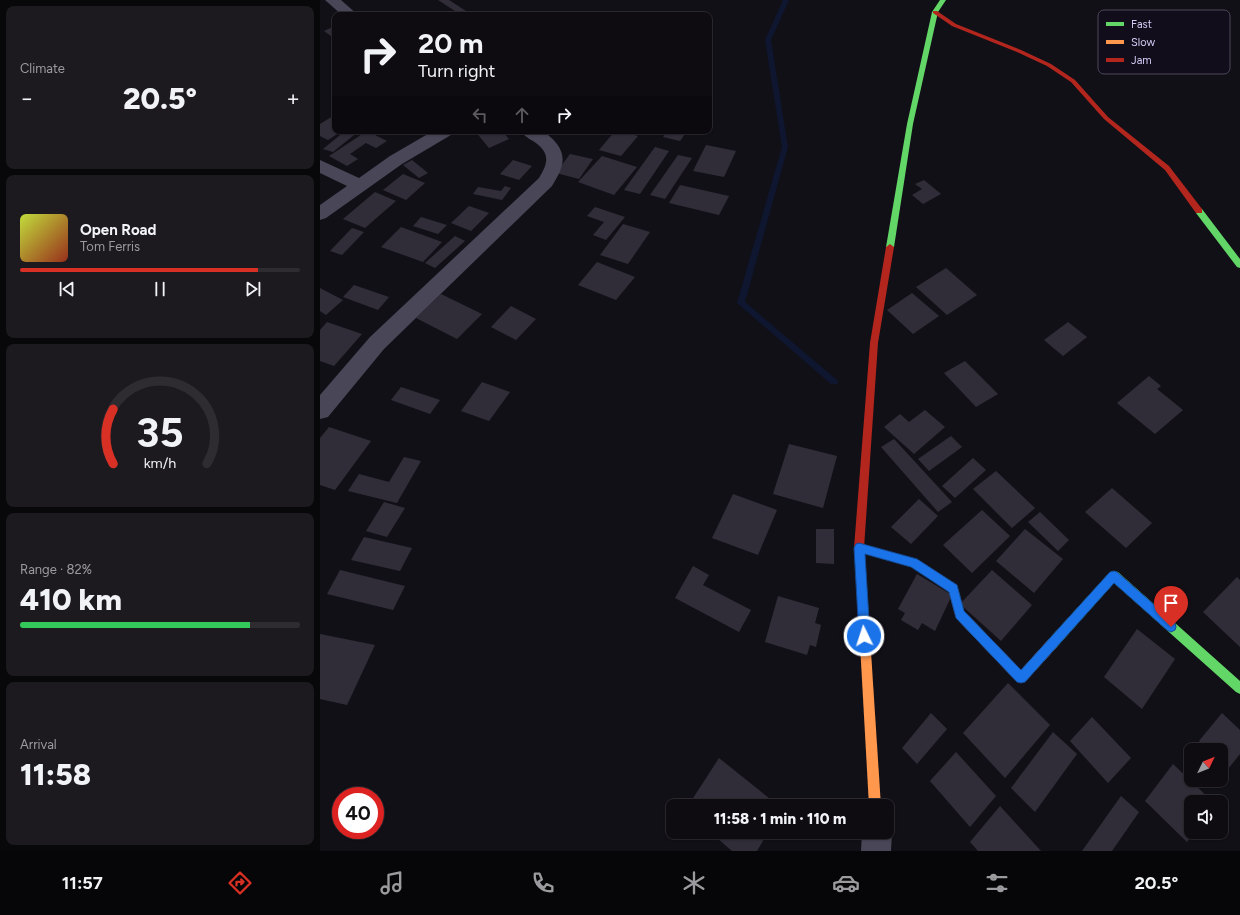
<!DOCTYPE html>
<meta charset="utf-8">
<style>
body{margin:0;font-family:Figtree,sans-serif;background:#1c1a1f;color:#f1f3f6;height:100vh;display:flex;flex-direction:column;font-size:15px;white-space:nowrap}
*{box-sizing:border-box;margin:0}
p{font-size:13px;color:#9b9b9f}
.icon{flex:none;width:22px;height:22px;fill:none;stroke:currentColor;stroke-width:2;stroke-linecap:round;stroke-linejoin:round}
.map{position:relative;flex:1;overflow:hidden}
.sheet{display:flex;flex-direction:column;gap:6px;padding:6px;background:#080709;width:320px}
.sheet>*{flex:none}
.banner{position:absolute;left:12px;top:12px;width:380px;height:122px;border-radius:8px;box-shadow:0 1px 3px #0004,0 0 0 1px #2e2c31;background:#0e0c11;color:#f1f3f6;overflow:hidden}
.needle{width:26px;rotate:47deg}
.tools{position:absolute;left:864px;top:743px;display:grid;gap:8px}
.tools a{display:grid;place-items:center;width:44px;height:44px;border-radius:8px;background:#0e0c11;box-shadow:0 1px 3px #0004,0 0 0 1px #2e2c31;font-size:20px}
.speed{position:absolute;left:12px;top:787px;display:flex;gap:8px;font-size:20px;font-weight:700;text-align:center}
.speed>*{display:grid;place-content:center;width:52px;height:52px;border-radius:50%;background:#0e0c11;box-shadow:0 1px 3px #0004,0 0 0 1px #2e2c31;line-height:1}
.speed .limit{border:6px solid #d22;background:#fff;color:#111}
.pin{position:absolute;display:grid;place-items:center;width:34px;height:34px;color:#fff;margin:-41px -17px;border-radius:50% 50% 50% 0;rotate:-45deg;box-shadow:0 0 4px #0007}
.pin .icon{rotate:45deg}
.me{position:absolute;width:44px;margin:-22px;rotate:356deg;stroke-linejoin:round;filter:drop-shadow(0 0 3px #0008)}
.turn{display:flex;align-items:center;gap:14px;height:84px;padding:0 20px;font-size:18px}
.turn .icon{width:52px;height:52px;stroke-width:2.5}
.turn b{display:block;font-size:28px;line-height:34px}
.lanes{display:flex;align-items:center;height:38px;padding:0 20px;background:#0003;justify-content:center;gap:20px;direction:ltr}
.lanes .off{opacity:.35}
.big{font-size:30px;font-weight:800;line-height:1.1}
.sheet .card{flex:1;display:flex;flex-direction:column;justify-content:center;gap:6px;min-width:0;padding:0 14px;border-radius:8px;background:#1c1a1f}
.sheet .dial{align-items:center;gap:0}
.dial svg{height:104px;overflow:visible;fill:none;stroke:#2e2c31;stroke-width:7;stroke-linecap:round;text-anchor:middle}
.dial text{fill:#f1f3f6;stroke:none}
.song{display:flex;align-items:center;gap:12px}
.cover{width:48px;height:48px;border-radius:6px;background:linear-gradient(135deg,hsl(70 70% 55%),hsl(10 70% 35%))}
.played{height:4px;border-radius:2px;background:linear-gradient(90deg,#d93025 85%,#2e2c31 85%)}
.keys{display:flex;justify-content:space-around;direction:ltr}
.heat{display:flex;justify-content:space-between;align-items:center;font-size:22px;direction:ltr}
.charge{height:6px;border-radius:3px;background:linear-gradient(90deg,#34c759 82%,#2e2c31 0)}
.trip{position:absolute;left:346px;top:799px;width:228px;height:40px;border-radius:8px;background:#0e0c11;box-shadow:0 1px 3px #0004,0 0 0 1px #2e2c31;font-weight:800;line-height:40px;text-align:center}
.tab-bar{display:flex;height:64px;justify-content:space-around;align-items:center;background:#060507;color:#9b9b9f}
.tab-bar .icon{width:28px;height:28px}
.tab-bar .on{color:#d93025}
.tab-bar b{font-size:18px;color:#f1f3f6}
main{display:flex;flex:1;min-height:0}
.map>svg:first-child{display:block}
</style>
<main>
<section class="sheet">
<div class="card"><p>Climate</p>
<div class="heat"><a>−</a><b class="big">20.5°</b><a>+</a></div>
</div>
<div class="card">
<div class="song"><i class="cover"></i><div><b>Open Road</b><p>Tom Ferris</p></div></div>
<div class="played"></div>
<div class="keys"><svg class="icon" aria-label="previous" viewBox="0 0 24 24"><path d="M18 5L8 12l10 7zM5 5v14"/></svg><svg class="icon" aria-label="pause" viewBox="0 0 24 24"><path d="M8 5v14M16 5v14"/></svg><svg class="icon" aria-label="next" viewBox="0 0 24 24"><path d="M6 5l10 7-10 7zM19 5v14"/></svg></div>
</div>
<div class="card dial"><svg viewBox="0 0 100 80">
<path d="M14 69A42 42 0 1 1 86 69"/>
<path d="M14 69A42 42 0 0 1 14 27" stroke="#d93025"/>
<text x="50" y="56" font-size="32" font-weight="700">35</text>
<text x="50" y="72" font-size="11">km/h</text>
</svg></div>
<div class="card"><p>Range · 82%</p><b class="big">410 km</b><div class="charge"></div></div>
<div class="card"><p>Arrival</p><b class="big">11:58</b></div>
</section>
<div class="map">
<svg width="920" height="851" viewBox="0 0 920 851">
<rect width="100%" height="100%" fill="#121017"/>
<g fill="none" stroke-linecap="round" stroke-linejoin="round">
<path fill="#0e1630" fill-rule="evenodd" d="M463 0H469L451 40 468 147 425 302 517 380 518 382 517 384H511L417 303 462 147 445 40Z"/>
</g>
<g fill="#302d39">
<path d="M118 0H129L149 13 141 15Z"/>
<path d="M15 26V39L4 31Z"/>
<path d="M13 116 15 117V131H22L8 140 0 136V124Z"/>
<path d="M25 131H39L13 152 3 149Z"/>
<path d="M47 131 67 141 56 148 46 143 30 154 38 159 27 166 9 156Z"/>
<path d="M155 131H182L189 139 169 148Z"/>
<path d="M295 131H302L318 136 301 156 279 150Z"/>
<path d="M347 131H367L360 141 343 137Z"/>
<path d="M386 145 416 151 404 177 373 171Z"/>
<path d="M335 147 349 151 320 194 304 190Z"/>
<path d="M250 154 273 159 259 179 236 173Z"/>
<path d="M358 155 372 158 345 199 330 195Z"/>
<path d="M282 156 317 167 294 195 258 182Z"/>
<path d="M92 160 108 173 99 178 83 165Z"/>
<path d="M193 160 212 166 199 180 180 174Z"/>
<path d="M83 174 105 183 86 200 63 190Z"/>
<path d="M604 180 621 194 603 204 592 195 602 189 595 184Z"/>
<path d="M360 185 409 196 399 215 349 203Z"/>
<path d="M185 186 191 188 182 200 153 194 158 187 181 191Z"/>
<path d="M55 192 76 201 45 228 23 219Z"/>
<path d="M149 206 169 213 151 231 131 223Z"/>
<path d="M275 207 305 217 286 240 273 235 284 222 267 216Z"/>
<path d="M101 217 127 225 118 234 93 226Z"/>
<path d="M303 224 330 232 308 264 280 255Z"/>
<path d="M81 227 122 242 103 262 61 247Z"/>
<path d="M32 228 44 232 22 255 10 251Z"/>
<path d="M135 236 145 241 115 268 105 263Z"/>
<path d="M277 262 315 277 296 300 258 285Z"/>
<path d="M626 268 657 295 627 315 596 287Z"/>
<path d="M34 285 69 297 58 310 23 297Z"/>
<path d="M0 288 23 300 6 315 0 311Z"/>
<path d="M592 293 619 316 593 334 567 310Z"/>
<path d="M121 294 162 314 137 339 96 318Z"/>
<path d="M191 306 216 319 196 340 171 327Z"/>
<path d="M7 322 42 334 14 366 0 361V330Z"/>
<path d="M748 322 767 337 743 356 724 340Z"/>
<path d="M645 361 678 394 656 407 624 373Z"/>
<path d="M829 376 841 386 837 389 863 410 835 434 797 403Z"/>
<path d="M162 382 190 392 169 421 141 411Z"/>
<path d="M81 387 120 400 110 414 71 400Z"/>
<path d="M605 410 625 427 594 454 564 427 580 414 589 422Z"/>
<path d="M9 427 51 441 15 490 0 485V438Z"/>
<path d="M631 436 642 447 609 471 598 459Z"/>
<path d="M574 439 632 502 618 512 561 447Z"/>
<path d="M469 444 517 456 503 508 453 494Z"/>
<path d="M84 457 101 461 77 503 28 491 39 474 69 482Z"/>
<path d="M653 458 666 470 635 498 622 486Z"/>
<path d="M676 471 715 508 692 528 653 489Z"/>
<path d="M792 488 832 523 806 548 765 512Z"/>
<path d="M413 494 457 510 438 555 392 538Z"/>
<path d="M599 499 618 516 591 544 571 527Z"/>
<path d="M64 502 85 508 67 537 46 531Z"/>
<path d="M662 510 690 536 652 573 623 545Z"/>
<path d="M720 512 749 540 738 551 708 522Z"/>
<path d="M496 529H514V564L496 563Z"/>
<path d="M705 529 743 559 714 593 676 561Z"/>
<path d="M44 537 92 548 80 571 31 560Z"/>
<path d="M373 566 389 575 383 585 431 610 419 632 355 598Z"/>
<path d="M20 570 85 586 73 610 7 594Z"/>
<path d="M672 570 712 605 681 641 640 604Z"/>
<path d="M597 574 632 595 615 631 602 623 598 630 581 620 585 613 578 609Z"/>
<path d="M917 577 920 580V647L883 612Z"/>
<path d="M458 596 499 608 495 623 501 625 496 647 490 645 487 655 445 642Z"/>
<path d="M817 629 855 659 822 709 784 677Z"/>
<path d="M0 634 55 645 27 705 0 699Z"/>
<path d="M688 683 730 725 685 778 643 733Z"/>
<path d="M611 713 627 729 597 764 582 748Z"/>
<path d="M902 713 920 730V754L908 769 901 762V750H888L879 741Z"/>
<path d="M772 717 811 758 788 783 750 741Z"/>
<path d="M733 732 757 754 715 812 691 788Z"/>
<path d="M636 752 676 796 650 827 610 781Z"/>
<path d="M399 758 459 806H368Z"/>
<path d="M853 764 893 802H871V832H874L867 842 825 801Z"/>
<path d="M801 796 819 812 792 851H762Z"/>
<path d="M680 806 721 851H658L650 842Z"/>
<path d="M390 832H448L437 851H412Z"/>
</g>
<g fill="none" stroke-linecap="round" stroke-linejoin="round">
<g fill="#484657" fill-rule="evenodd">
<path d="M5 0H21L38 15H22Z"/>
<path d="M113 131H133L131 135 82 164 6 218 0 220V205L27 186 0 173V160L39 178 70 156Z"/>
<path d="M201 131C207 131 217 129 222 132 228 134 233 139 237 144 248 159 241 171 232 186L64 349 8 417 0 419V395L50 337 219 178C229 162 230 152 213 141 208 138 204 136 201 131Z"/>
<path d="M567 821 572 832 571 851H541L542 832H567Z"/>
</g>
<g fill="#63d668" fill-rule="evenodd">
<path d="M620 0H626L618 12 593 124 574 247 570 250 566 247 587 124 612 12Z"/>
<path d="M879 208 882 209 920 259V268L917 267 876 213V209Z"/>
<path d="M794 571 798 572 920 681V694L916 692 794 583 736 648 732 649 728 648 727 644 728 640 790 572Z"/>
</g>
<g fill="#ff974d" fill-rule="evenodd">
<path d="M539 543 598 560 637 585 644 611 701 670 728 640 732 639 736 640 737 644 736 648 705 682 701 683 697 682 636 618 629 592 592 567 535 551 534 548 535 545Z"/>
<path d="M542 585 546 586 547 590 561 806H549L537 590 538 586Z"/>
</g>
<g fill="#b3261e" fill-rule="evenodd">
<path d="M613 11H617L636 24 701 50 731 64 755 80 788 117 849 166 882 209V213H876L845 170 784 119 751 82 727 66 697 52 632 26 613 13Z"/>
<path d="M570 244 574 247 558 343 544 548 547 590 546 594 542 595 538 594 537 590 534 548 550 343 566 247Z"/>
</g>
</g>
<path fill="#1a73e8" stroke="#114b97" d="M539 543 597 559 637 585 644 611 701 670 790 572 794 571 797 572 855 623 856 627 855 630 851 632 847 630 794 583 705 682 701 683 697 682 636 618 629 592 591 567 545 554 550 636 548 640 544 641 541 640 539 636 534 548 536 544Z"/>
<rect x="778" y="10" width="132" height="64" rx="6" fill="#110d1a" stroke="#4c465d" stroke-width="1"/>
<rect x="786" y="22" width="18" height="4" fill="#63d668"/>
<rect x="786" y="40" width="18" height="4" fill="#ff974d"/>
<rect x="786" y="58" width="18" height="4" fill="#b3261e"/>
<g font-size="11" fill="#d6ccf8">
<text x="811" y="28">Fast</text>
<text x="811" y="46">Slow</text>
<text x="811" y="64">Jam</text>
</g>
</svg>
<div class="tools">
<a><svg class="needle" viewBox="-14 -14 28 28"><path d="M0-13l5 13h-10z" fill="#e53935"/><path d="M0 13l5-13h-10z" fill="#9b9b9f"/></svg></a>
<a><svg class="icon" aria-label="sound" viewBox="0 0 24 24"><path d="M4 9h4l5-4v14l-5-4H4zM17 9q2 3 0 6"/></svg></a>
</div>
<div class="speed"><div class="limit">40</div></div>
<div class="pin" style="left:851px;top:627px;background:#d93025"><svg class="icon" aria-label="arrive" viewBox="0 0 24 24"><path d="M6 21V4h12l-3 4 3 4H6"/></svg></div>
<svg class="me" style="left:544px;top:636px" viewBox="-20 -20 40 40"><circle r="17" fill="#1a73e8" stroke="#fff" stroke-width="3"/><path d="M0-11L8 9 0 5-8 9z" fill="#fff"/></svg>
<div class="trip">11:58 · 1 min · 110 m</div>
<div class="banner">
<div class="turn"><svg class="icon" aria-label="right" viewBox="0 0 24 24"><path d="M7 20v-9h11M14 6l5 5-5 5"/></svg><div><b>20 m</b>Turn right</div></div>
<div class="lanes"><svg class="icon off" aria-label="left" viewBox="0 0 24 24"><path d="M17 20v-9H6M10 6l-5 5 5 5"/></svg><svg class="icon off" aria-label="ahead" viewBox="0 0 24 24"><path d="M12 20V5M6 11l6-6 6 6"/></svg><svg class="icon" aria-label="right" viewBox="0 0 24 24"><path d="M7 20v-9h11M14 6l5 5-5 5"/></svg></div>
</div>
</div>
</main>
<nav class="tab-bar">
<b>11:57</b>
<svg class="icon on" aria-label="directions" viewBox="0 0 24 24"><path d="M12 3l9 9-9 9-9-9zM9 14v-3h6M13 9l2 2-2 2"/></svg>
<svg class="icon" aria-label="music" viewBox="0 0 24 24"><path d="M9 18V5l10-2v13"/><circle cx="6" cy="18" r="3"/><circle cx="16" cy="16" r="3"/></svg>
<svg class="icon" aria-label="phone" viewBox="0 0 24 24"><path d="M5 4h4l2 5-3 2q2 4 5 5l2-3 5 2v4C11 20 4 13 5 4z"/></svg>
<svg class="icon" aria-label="climate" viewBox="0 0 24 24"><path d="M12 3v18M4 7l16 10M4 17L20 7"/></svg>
<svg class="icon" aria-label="car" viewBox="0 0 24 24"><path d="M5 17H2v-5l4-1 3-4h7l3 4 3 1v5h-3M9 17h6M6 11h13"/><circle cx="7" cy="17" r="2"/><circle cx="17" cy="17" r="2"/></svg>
<svg class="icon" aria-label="filters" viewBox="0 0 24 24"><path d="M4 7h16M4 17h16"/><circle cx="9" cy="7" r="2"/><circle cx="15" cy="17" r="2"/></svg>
<b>20.5°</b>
</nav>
